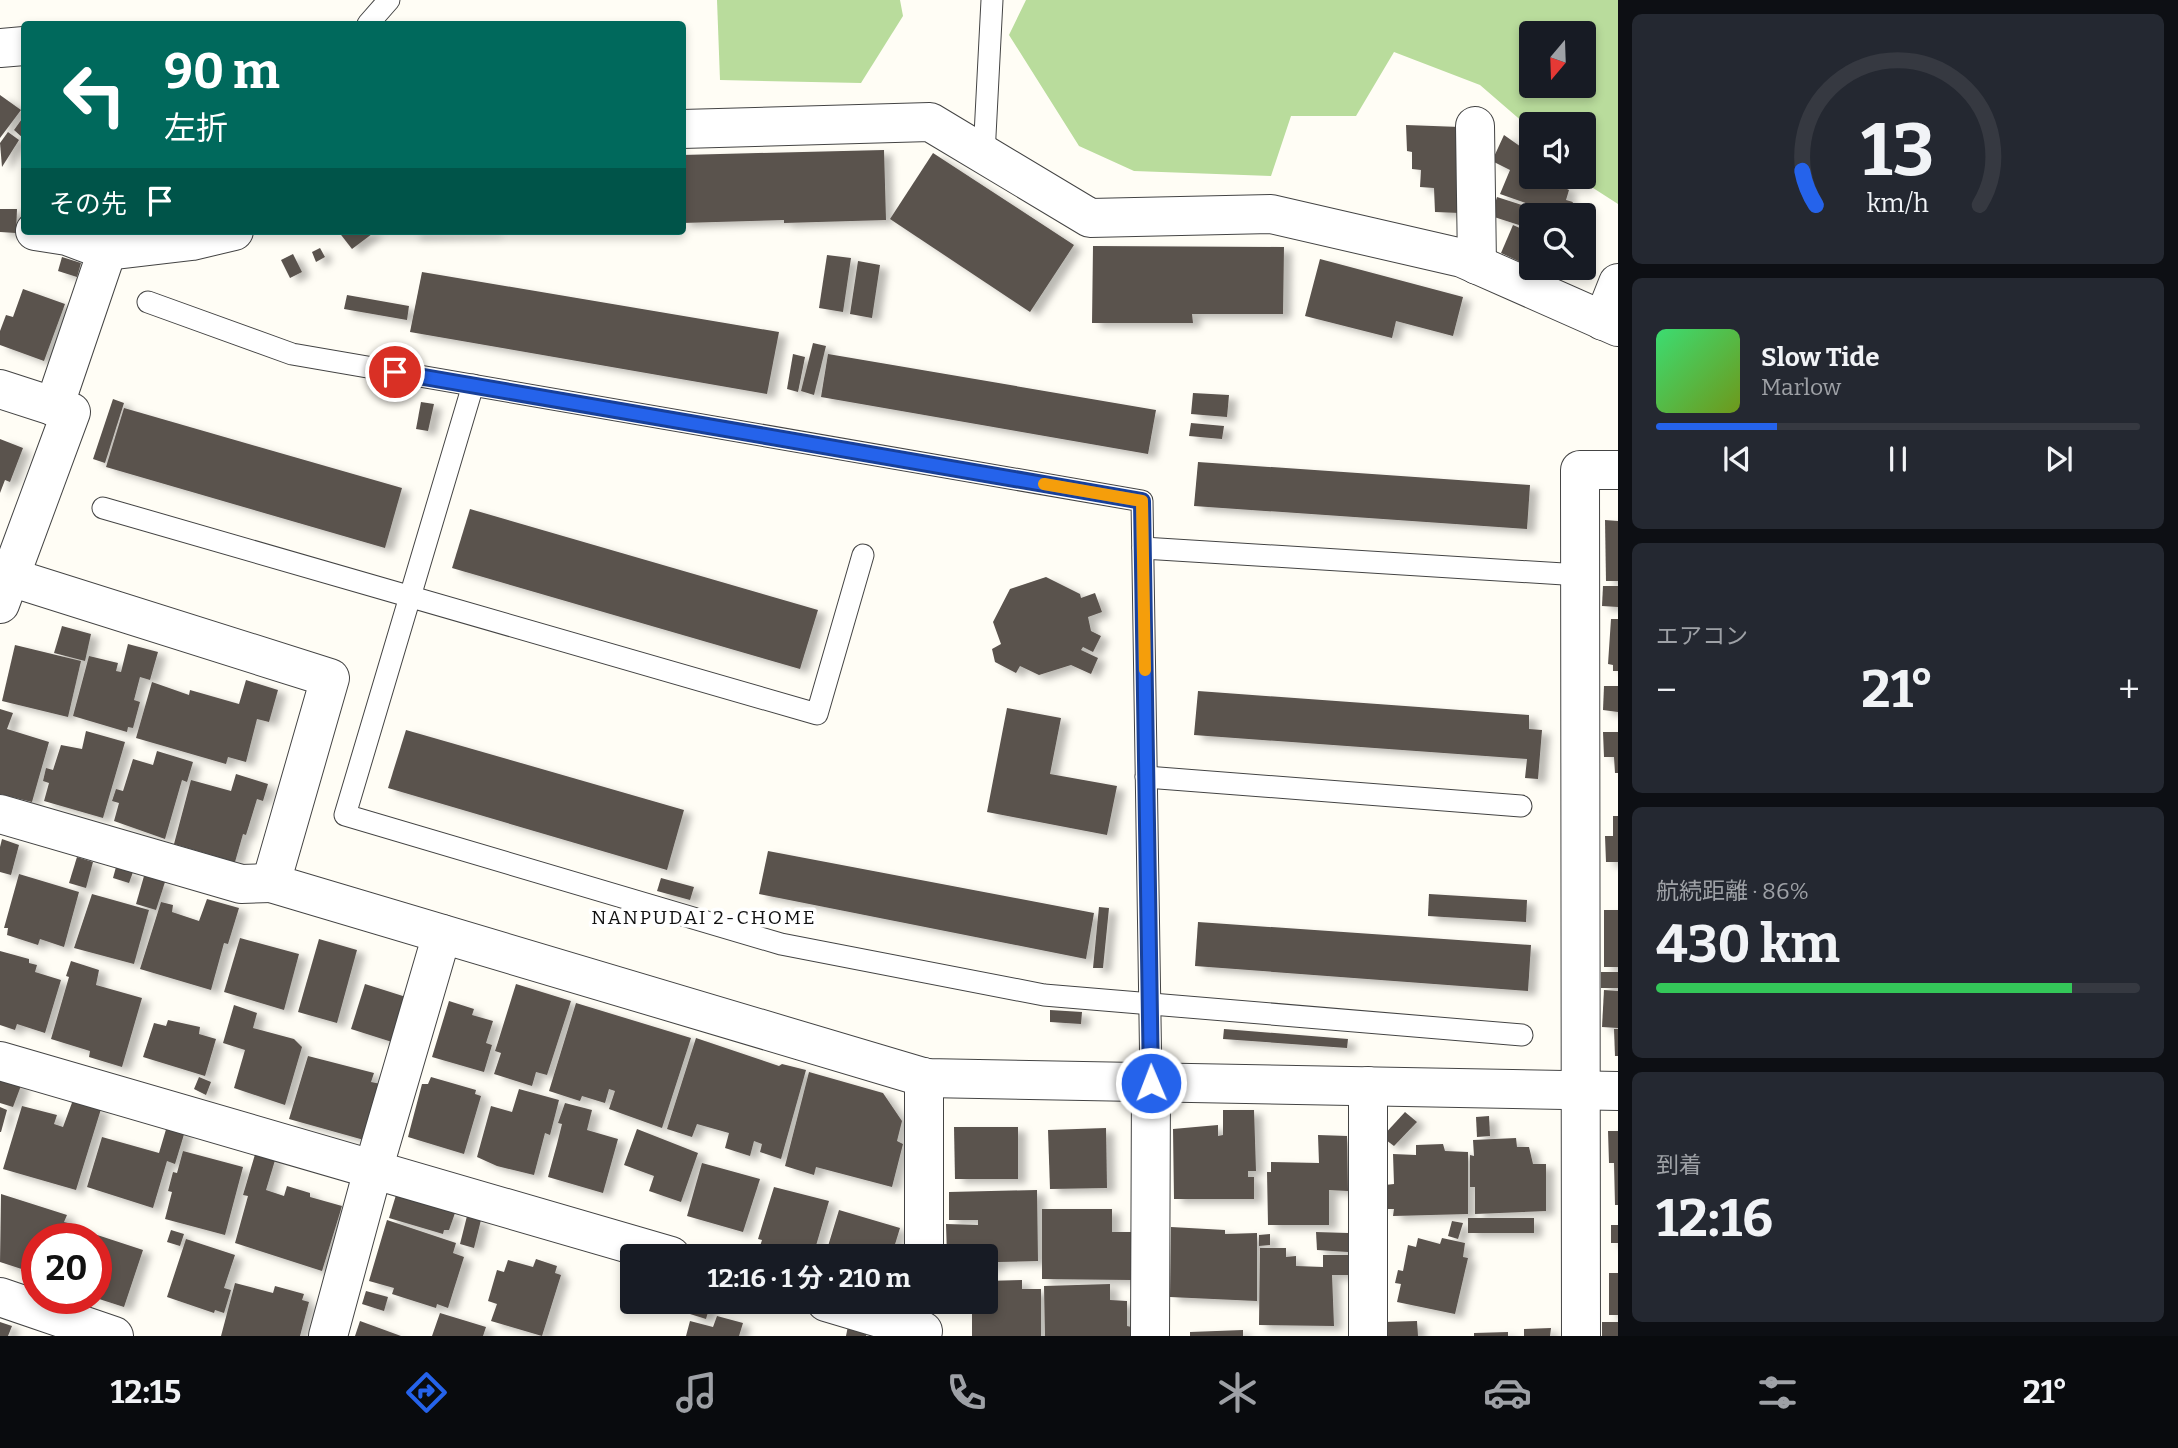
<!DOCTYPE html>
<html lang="ja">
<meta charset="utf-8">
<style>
body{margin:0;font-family:Bitter,"Noto Sans JP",serif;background:#242831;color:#f1f3f6;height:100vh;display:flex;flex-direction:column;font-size:26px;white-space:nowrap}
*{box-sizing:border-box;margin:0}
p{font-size:23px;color:#9ea1a6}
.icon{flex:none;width:38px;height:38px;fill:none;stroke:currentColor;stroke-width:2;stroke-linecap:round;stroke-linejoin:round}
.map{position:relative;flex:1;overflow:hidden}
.side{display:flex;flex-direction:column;gap:14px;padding:14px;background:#0d0f14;width:560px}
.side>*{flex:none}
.hud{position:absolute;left:21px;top:21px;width:665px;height:214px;border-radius:7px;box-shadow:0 4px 10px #0003;background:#00695c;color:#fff;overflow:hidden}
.needle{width:46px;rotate:199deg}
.controls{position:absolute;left:1519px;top:21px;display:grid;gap:14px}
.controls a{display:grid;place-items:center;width:77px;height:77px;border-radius:7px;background:#171b24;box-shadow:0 4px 10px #0003;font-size:35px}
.speed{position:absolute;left:21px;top:1223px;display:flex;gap:14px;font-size:35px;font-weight:700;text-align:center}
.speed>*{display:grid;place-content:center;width:91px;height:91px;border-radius:50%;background:#171b24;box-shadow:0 4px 10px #0003;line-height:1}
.speed .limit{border:10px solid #d22;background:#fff;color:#111}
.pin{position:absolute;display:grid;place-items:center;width:60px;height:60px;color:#fff;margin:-30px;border:4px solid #fff;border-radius:50%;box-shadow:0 2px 7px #0007}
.me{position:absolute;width:77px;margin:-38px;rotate:359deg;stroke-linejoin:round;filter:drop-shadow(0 0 5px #0008)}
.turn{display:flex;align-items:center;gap:24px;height:147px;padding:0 28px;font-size:32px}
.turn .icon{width:91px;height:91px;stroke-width:2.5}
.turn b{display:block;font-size:49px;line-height:60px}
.then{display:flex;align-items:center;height:66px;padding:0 28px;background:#0003;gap:14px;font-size:26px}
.big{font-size:52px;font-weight:700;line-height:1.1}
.side .card{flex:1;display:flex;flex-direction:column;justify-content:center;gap:10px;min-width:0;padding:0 24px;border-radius:10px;background:#242831}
.side .dial{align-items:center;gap:0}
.dial svg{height:182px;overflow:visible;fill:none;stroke:#363941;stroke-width:7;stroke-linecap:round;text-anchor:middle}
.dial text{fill:#f1f3f6;stroke:none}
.song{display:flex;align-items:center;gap:21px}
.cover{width:84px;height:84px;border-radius:10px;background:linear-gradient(135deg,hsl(140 70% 55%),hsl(80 70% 35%))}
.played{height:7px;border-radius:4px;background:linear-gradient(90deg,#2563eb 25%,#363941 25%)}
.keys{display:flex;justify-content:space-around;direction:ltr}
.heat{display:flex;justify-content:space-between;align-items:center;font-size:38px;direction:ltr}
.charge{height:10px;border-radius:5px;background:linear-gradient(90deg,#34c759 86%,#363941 0)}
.trip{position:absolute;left:620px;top:1244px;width:378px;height:70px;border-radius:7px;background:#171b24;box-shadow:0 4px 10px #0003;font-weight:700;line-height:70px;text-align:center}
.dock{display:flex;height:112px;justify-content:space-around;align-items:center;background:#090b0e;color:#9ea1a6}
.dock .icon{width:49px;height:49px}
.dock .on{color:#2563eb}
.dock b{font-size:32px;color:#f1f3f6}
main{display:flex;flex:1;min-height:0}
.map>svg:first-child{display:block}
</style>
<main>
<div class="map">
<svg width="1618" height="1336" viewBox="0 0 1618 1336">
<defs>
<filter id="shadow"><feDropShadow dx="8" dy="4.5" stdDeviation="3.5" flood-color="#0004"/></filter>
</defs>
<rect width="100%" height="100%" fill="#fffdf5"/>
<g fill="#b9dc9c" fill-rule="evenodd">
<path d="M717 0H900L903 16 861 83 720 80Z"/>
<path d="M1026 0H1618V204L1576 177H1584V124H1531V129L1480 85 1394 52 1356 116H1291L1271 176 1134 171 1079 146 1009 35ZM1531 33H1584V86H1531Z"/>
</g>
<g fill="#5a524d" filter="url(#shadow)">
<path d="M0 95 21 110 0 138Z"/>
<path d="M24 116V139L14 130Z"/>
<path d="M1406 125 1460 127V213L1435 212 1434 188 1420 187 1421 170 1412 169V152L1407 151Z"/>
<path d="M8 132 19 140 2 167 0 143Z"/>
<path d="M1504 135 1531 154V177H1548L1547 179 1569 190 1566 200 1573 202 1567 215H1560L1500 194 1510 170 1492 161Z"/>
<path d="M884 150 886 220 784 223V220L682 223V155Z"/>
<path d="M933 153 1074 245 1030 312 890 219Z"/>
<path d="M1497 197 1525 206 1519 225 1491 216Z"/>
<path d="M0 209H17L16 233 0 232Z"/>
<path d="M1513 225 1531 233V267L1501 253Z"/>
<path d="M338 231H376L352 249Z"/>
<path d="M412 231H494V233L412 235Z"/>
<path d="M1093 246 1284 247 1283 314H1192L1193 323H1092Z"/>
<path d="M320 248 325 257 316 262 312 252Z"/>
<path d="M293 254 302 272 290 278 281 260Z"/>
<path d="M827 255 851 258 843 312 819 308Z"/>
<path d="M62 257 81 263 77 277 58 271Z"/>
<path d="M1320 259 1463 297 1453 336 1396 321 1392 338 1305 316Z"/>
<path d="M858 261 880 265 872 318 850 314Z"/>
<path d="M422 272 779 332 767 394 410 332Z"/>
<path d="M23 289 65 304 44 361 0 345V331L6 315 13 317Z"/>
<path d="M347 295 409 306 407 320 344 309Z"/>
<path d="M813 343 826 346 814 395 801 391Z"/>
<path d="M793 354 805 357 798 392 787 389Z"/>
<path d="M828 354 1156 410 1148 454 821 397Z"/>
<path d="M1193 393 1229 395 1227 417 1191 414Z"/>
<path d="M113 399 124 403 105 463 93 459Z"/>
<path d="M421 402 434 404 428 431 416 429Z"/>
<path d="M124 408 402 488 385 548 106 467Z"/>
<path d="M1191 423 1224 426 1222 439 1189 436Z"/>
<path d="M0 439 23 448 10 482 5 480 0 493Z"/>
<path d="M1198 462 1530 485 1527 529 1194 506Z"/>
<path d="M470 509 818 610 800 669 452 568Z"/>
<path d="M1605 520 1618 521V581H1606Z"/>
<path d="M1046 577 1080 594 1081 598 1095 593 1102 612 1088 617 1091 631 1101 636 1093 652 1083 647 1081 650 1098 658 1091 674 1071 665 1039 675 1020 666 1016 673 995 662 992 649 1001 644 993 622 1010 589Z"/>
<path d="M1603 586H1618V607L1602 606Z"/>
<path d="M1611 619H1618V671H1613V665L1608 664Z"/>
<path d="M62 626 91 634 85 661 54 653Z"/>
<path d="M128 644 158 652 150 680 140 677 134 700 140 702 133 728 128 727 127 732 73 716 89 656 118 663 116 671 121 672Z"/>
<path d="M15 645 81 661 68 717 2 701Z"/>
<path d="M246 680 278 690 269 722 257 719 246 762 228 757 226 764 136 738 152 682 189 695 190 690 239 704Z"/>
<path d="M1604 686H1618V712L1603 710Z"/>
<path d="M1198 691 1529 715V729L1542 730 1538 779 1525 778 1527 759 1194 735Z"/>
<path d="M1007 708 1061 718 1050 774 1117 786 1107 835 987 812Z"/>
<path d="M0 709 13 713 7 729 49 742 32 802 0 794Z"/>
<path d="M406 730 684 810 667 870 388 788Z"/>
<path d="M86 731 125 742 103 818 44 801 49 783 43 781 46 768 53 770 61 745 82 749Z"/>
<path d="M1603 732H1618V773H1615L1614 757H1604Z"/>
<path d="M157 751 193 762 187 782 182 780 165 839 114 821 119 803 112 801 116 789 123 791 133 759 153 765Z"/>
<path d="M236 774 268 784 263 801 257 799 246 835 243 834 235 862 174 844 191 780 231 791Z"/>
<path d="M1613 816H1618V862H1606L1605 836H1613Z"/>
<path d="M2 839 19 845 11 875 0 872V847Z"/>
<path d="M768 851 1094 913 1086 959 759 894Z"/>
<path d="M77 857 93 862 86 888 69 883Z"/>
<path d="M116 867 133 872 129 883 113 878Z"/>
<path d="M19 874 79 892 64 947 40 939 38 945 7 935 8 928H4Z"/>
<path d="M144 876 165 882 156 910 136 904Z"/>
<path d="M661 878 694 887 690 900 657 891Z"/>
<path d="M92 894 149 910 134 964 74 948Z"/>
<path d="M1429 894 1527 900 1526 922 1428 916Z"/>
<path d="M207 899 239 908 228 944 224 943 211 990 140 969 161 902 173 905 172 912 199 921Z"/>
<path d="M1099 907 1109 908 1103 968H1093Z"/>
<rect x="1604" y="910" width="14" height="57"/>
<path d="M1198 922 1531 945 1528 991 1195 966Z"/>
<path d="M240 938 299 954 284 1010 224 992Z"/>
<path d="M319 939 357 950 337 1023 298 1012Z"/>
<path d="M0 951 29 959V963L37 965 35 972 61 980 45 1033 17 1024 15 1030 0 1025Z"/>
<path d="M71 961 99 970 96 985 142 998 122 1067 89 1057 90 1051 51 1039 69 977 66 976Z"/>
<rect x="1601" y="972" width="17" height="16"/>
<path d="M365 984 406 997 392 1042 351 1029Z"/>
<path d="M516 984 571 1001 547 1075 536 1072 532 1086 494 1074 501 1053 495 1051 497 1045Z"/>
<path d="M1604 990 1618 991V1028L1602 1027Z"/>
<path d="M449 1001 474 1009 472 1015 493 1021 486 1043 492 1045 484 1072 432 1057Z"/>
<path d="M576 1003 691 1038 662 1128 609 1109 615 1091 609 1089 605 1103 582 1096 580 1101 549 1091Z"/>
<path d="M234 1005 257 1013 253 1028 294 1039 302 1047 285 1105 234 1088 245 1050 223 1043Z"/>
<path d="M1050 1010 1082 1012 1081 1024 1050 1022Z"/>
<path d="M168 1020 200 1027 199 1034 216 1039 205 1076 143 1057 154 1023 166 1026Z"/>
<path d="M1224 1029 1348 1039 1347 1048 1223 1039Z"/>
<path d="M1614 1029H1618V1056H1615Z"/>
<path d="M696 1038 779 1066 782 1064 806 1070 781 1159 760 1152 762 1144 754 1141 750 1156 725 1148 729 1133 697 1124 692 1137 667 1129Z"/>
<path d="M308 1056 374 1073 371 1082 381 1084 364 1140 289 1119Z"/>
<path d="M809 1072 883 1093 902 1121 897 1141 903 1144 892 1187 816 1167 814 1175 785 1166Z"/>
<path d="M0 1076 22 1083 13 1107 0 1103Z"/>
<path d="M199 1077 211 1082 206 1095 194 1089Z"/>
<path d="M431 1077 476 1090 475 1094 481 1096 464 1154 408 1137 422 1084H428Z"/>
<path d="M519 1089 559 1100 550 1135 545 1133 534 1175 497 1166 477 1157 491 1106 512 1112Z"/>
<path d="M73 1100 101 1109 76 1190 3 1169 22 1106 57 1115 54 1124 63 1127Z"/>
<path d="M565 1103 592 1110 587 1130 618 1139 603 1193 548 1177 557 1144 562 1124 558 1123Z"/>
<path d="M0 1107 7 1110 1 1132H0Z"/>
<path d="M1223 1110H1254L1256 1171H1248V1177H1254V1199H1174L1173 1129 1218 1125V1136L1223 1135Z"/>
<path d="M1405 1112 1417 1122 1394 1146 1382 1137Z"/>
<path d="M1489 1116 1490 1136 1477 1137 1476 1117Z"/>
<path d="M167 1126 185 1131 175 1164 167 1161 153 1208 87 1187 102 1137 159 1153Z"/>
<path d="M954 1127H1018V1179H955Z"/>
<path d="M1106 1128 1107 1188 1050 1189 1048 1130Z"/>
<path d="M637 1129 698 1153 681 1202 649 1191 654 1176 624 1165Z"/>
<path d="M1608 1131H1618V1205H1615L1614 1163H1609Z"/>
<path d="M1318 1135 1347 1136 1348 1191 1329 1190V1225H1268L1267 1172H1271V1162L1319 1163Z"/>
<path d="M1516 1138 1517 1147H1529L1533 1164H1546V1211L1475 1214V1187H1470V1155L1474 1156 1473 1140Z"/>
<path d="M1443 1144 1445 1151 1468 1152V1214L1393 1216 1394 1209H1386L1385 1185 1394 1184 1393 1154 1416 1155V1145Z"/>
<path d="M183 1151 243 1167 225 1235 165 1219 172 1192 168 1191 173 1172 177 1173Z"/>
<path d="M256 1151 276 1157 266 1190 284 1196 287 1186 310 1193V1197L342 1206 322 1271 235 1243 248 1196 243 1195Z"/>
<path d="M702 1163 760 1179 743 1232 687 1216Z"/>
<path d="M774 1187 829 1201 813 1256 779 1245 771 1244 795 1251 793 1256H757L762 1240 758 1239Z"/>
<path d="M1037 1190 1038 1261 998 1262V1266H985V1256H947L946 1224 978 1225V1220H949V1192Z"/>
<path d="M1 1194 67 1215 64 1222 73 1224 68 1239H37V1274L0 1262Z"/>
<path d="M396 1195 455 1213 449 1230H444L443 1234 389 1218Z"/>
<path d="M1042 1209H1112V1232H1132L1131 1280 1042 1279Z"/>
<path d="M839 1210 900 1228 892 1254 896 1256H825Z"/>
<path d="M467 1216 481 1220 474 1248 460 1244Z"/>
<rect x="1468" y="1218" width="66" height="15"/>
<path d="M387 1220 456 1243 453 1253 464 1257 448 1308 437 1304 436 1308 392 1294 394 1288 369 1281Z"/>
<path d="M1452 1221 1463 1223 1458 1239 1448 1236Z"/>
<rect x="1611" y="1225" width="7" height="18"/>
<path d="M1171 1227 1225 1230V1234L1257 1233V1301L1170 1297Z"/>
<path d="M82 1230 143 1250 124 1307 96 1298V1239H79Z"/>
<path d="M171 1230 184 1234 180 1246 167 1242Z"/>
<path d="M1316 1232 1348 1233V1252L1317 1250Z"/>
<path d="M1270 1234V1245L1259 1246V1235Z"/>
<path d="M1418 1238 1440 1244 1442 1238 1465 1243 1463 1257 1468 1258 1455 1314 1397 1302 1401 1284 1395 1283 1398 1270 1403 1271 1408 1245 1416 1247Z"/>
<path d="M186 1239 235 1255 224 1288 231 1290 224 1313 215 1310 214 1313 167 1297Z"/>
<path d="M1260 1248H1286V1257L1296 1256V1266L1323 1267V1255H1349V1275H1332L1334 1326 1259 1325Z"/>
<path d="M536 1259 557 1266 555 1273 561 1275 542 1336 491 1321 497 1304 488 1301 497 1270 504 1272 508 1260 533 1267Z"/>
<rect x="1609" y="1273" width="9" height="42"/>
<path d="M1022 1280V1289H1041V1336H972V1302H985V1281Z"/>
<path d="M235 1283 273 1293 275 1286 304 1294 302 1300 309 1302 300 1336H221Z"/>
<path d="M1110 1284V1300L1127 1301V1326L1132 1327V1336H1045L1044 1286Z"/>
<path d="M366 1291 388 1297 384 1311 362 1304Z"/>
<path d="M693 1302H711L706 1319 690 1314Z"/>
<path d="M440 1313 486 1327 483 1336H432Z"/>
<path d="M717 1316 743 1323 739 1336H686L690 1321 713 1327Z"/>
<path d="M360 1321 401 1336H355Z"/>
<path d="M1417 1321 1418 1336H1384V1322Z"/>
<path d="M0 1322 12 1326 8 1336H0Z"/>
<rect x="1602" y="1322" width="16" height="14"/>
<path d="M848 1326 867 1331 866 1336H846Z"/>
<path d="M1551 1328 1550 1336H1524V1329Z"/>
<path d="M1243 1330V1336H1190V1332Z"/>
<path d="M1508 1332V1336H1474V1333Z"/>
</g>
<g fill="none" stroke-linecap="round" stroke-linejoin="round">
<defs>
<g id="service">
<path d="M368 24 389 0"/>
<path d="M984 155 992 0"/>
<path d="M148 302 292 354 1142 501 1151 1083"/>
<path d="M473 385 345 815 781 944 1044 995 1522 1035"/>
<path d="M103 508 817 714 863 555"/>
<path d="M1143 548 1580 575"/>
<path d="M1146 777 1521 806"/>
</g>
<g id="minor">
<path d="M0 48 24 46"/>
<path d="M1475 126 1477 265"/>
<path d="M682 129 930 122 1090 218 1271 214 1462 258 1618 327"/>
<path d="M35 231 67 236 107 251 192 241 234 231"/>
<path d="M1603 321 1618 283"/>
<path d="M54 407 107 251 128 236"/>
<path d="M0 604 10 577"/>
<path d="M0 814 241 884 271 883"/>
<path d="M0 1061 671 1256"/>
<path d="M1368 1086V1336"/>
<path d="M924 1256V1077"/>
<path d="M0 1297 114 1336"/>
<path d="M826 1302 923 1331"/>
<path d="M328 1336 373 1170 442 934"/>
<path d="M1150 1336 1151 1083"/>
<path d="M1581 1336 1580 470H1618"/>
</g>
<path id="tertiary" d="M0 389 71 412 10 577 330 678 271 883 926 1078 1618 1091"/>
</defs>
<use href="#service" stroke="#444" stroke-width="23"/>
<use href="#minor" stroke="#444" stroke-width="40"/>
<use href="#tertiary" stroke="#444" stroke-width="40"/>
<use href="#service" stroke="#fff" stroke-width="21"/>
<use href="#minor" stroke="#fff" stroke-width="38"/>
<use href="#tertiary" stroke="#fff" stroke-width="38"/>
</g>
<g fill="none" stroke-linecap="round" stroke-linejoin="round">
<defs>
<path id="route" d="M395 372 1142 501 1151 1083"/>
</defs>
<use href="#route" stroke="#184099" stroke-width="18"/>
<use href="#route" stroke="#2563eb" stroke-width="12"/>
<path stroke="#f59e0b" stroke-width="12" d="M1044 484 1142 501 1145 670"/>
</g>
<g text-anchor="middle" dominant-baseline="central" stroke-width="7" stroke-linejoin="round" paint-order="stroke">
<g font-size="19" letter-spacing="2" fill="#111" stroke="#fff">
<text x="704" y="917">NANPUDAI 2-CHOME</text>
</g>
</g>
</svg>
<div class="controls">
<a><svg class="needle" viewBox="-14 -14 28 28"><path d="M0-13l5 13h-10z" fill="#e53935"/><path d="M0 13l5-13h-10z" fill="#9ea1a6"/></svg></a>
<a><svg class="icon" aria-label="sound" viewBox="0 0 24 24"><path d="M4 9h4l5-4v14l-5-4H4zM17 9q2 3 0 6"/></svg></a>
<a><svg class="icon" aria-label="search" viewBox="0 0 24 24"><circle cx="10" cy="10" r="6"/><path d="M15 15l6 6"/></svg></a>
</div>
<div class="speed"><div class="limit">20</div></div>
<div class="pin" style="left:395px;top:372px;background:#d93025"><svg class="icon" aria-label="arrive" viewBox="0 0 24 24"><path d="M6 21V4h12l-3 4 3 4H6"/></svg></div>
<svg class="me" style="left:1151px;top:1083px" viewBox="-20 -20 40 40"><circle r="17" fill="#2563eb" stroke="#fff" stroke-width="3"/><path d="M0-11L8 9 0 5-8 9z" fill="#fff"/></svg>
<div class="trip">12:16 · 1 分 · 210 m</div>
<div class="hud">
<div class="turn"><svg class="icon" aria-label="left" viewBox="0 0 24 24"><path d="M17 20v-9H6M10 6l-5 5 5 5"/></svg><div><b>90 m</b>左折</div></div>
<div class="then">その先<svg class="icon" aria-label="arrive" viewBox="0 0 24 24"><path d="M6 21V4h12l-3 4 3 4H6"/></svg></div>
</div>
</div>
<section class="side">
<div class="card dial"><svg viewBox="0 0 100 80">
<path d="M14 69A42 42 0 1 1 86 69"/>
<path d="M14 69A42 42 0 0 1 8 54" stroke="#2563eb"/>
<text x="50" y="56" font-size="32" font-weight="700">13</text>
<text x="50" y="72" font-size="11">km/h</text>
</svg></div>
<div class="card">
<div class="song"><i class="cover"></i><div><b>Slow Tide</b><p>Marlow</p></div></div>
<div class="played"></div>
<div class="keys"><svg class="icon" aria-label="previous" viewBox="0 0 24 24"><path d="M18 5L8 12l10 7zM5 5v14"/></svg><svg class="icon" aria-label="pause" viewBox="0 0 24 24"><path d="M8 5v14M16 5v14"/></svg><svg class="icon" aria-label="next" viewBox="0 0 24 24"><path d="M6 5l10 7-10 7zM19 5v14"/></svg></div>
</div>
<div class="card"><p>エアコン</p>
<div class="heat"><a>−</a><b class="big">21°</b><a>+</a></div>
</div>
<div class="card"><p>航続距離 · 86%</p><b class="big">430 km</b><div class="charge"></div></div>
<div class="card"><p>到着</p><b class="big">12:16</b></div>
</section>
</main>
<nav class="dock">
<b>12:15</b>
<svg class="icon on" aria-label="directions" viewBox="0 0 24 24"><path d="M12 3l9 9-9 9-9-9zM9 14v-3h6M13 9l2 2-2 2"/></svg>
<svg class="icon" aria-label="music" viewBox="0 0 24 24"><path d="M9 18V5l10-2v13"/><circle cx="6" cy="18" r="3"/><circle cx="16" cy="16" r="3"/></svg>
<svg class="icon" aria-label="phone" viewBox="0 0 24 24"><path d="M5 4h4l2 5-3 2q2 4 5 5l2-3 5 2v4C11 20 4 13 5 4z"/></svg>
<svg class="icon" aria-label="climate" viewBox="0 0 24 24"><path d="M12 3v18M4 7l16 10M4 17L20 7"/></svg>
<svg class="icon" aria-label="car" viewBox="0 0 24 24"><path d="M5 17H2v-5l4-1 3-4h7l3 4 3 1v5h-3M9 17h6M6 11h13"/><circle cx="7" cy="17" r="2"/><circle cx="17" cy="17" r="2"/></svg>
<svg class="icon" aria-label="filters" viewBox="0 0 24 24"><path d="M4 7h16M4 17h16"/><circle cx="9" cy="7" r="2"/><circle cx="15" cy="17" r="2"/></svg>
<b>21°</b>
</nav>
